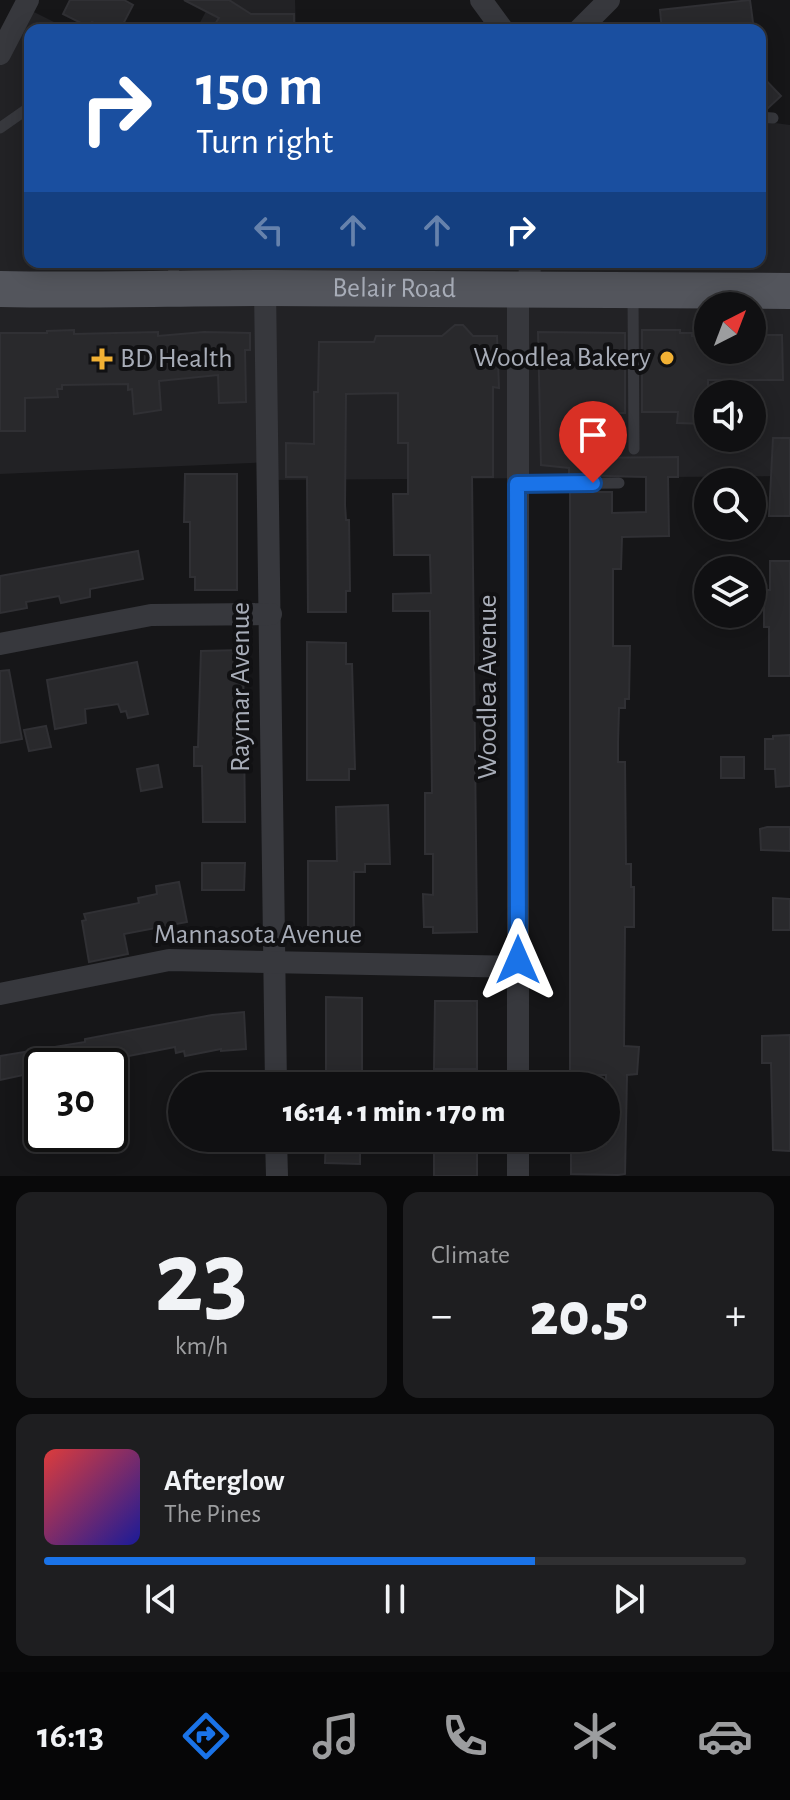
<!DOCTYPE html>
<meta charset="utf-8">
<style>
body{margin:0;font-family:"Alegreya Sans",sans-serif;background:#1e1e20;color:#f1f3f6;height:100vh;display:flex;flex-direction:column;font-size:30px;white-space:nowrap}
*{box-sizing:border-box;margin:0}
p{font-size:26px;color:#9c9d9f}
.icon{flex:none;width:44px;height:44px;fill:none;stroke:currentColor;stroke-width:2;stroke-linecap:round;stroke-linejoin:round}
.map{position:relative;height:1176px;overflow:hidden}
.drawer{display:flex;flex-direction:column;gap:16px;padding:16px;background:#09090a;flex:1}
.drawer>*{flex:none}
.banner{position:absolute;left:24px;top:24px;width:742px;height:244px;border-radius:16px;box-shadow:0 4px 20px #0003,0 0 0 2px #303032;background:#1a4fa0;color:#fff;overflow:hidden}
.needle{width:52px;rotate:42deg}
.buttons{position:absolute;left:694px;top:292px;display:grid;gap:16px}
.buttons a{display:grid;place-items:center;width:72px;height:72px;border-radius:50%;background:#101012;box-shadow:0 4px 20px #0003,0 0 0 2px #303032;font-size:40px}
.speed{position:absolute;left:24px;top:1048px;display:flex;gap:16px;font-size:40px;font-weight:700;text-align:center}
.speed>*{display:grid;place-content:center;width:104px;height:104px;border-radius:50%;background:#101012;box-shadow:0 4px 20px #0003,0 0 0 2px #303032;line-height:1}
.speed .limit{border:4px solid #111;border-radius:12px;background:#fff;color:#111}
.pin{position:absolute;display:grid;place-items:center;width:68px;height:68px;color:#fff;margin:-82px -34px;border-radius:50% 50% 50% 0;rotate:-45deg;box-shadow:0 0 8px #0007}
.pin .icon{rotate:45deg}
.me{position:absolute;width:88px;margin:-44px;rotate:0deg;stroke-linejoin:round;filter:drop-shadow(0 0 6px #0008)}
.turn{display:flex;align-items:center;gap:28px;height:168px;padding:0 40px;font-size:36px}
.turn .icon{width:104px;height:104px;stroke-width:2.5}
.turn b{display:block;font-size:56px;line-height:68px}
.lanes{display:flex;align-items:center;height:76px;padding:0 40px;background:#0003;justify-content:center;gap:40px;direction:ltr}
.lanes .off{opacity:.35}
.big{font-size:60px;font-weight:800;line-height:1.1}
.drawer .widget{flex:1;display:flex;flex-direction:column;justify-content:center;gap:12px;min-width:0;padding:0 28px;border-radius:16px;background:#1e1e20}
.drawer .dial{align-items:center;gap:0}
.dial b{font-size:104px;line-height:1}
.song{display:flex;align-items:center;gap:24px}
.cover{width:96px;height:96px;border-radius:12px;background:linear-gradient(135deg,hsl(0 70% 55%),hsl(240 70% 35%))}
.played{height:8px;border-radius:4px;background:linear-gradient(90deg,#1a73e8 70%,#303032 70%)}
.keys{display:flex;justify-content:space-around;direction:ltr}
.heat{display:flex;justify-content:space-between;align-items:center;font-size:44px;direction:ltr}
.drawer .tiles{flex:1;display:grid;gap:16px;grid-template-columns:1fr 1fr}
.widget:last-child{grid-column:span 2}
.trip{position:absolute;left:168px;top:1072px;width:452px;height:80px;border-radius:40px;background:#101012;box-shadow:0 4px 20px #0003,0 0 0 2px #303032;font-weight:800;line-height:80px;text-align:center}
.tab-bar{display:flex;height:128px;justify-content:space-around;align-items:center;background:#060607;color:#9c9d9f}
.tab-bar .icon{width:56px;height:56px}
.tab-bar .selected{color:#1a73e8}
.tab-bar b{font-size:36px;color:#f1f3f6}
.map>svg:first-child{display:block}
</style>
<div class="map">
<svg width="790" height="1176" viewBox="0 0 790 1176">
<rect width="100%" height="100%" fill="#161618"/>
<g fill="#222225" fill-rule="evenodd">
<path d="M212 0H295L296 30H196Z"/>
<path d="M28 9 70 30H30V262H760V121L790 125V476L271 480V462L0 474V60ZM708 306H752V350H708ZM708 394H752V438H708Z"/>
</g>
<g fill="#29292c" stroke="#303034" stroke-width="2">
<path d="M70 0H124L133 5 120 30H109L92 22 89 27 63 14Z"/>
<path d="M184 0H229L251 14H294V30H211L219 18Z"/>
<path d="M750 0 754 30H662L660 10Z"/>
<path d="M760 74 781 96 767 109H760Z"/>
<path d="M455 325H463L473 336H497L499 388 493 387V477H472L477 932 433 933V927H424L423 894 433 895V854H425V793H432L430 611H393V594L431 593 430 555H394L393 494H408V443H398V393L346 394 345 505 346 520H349L350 591H346V612H308L307 477H286V443L314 444V392H318L319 342H374L376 336H442Z"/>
<path d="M74 330V334L158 332V336L204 332 250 333V350H245L246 402 219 403 218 375 159 381 161 410 134 414 132 389 128 390V384L62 385V389H57L58 397 25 398V431H0V333H47V331Z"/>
<path d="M642 330H680V333H692V336H708V350H752V335H782L783 380H708V424L677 423 678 412H642Z"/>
<path d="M538 332 625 333V413H588V417H580L579 458 678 457V477H668L669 536 622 537 621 569H613V646H630L629 699H625V708H619L618 742V762H625L626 864H631V887H634V927H625L624 1046 639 1047 637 1074 627 1075 625 1174 618 1175 571 1174V1145L606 1144V1075H570V492H612V513L646 512V477L569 475V468L541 465Z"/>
<path d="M773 438H790V516H769Z"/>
<path d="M185 474H237V590H195V577H190V522H184Z"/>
<path d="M138 551 143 579 90 589V597L61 603 59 596 26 602 27 608 0 613V576Z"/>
<path d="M770 561H790V676H769V627H764V590H770Z"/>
<path d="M307 642 346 643V664H352L355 769H349V780H307Z"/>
<path d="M243 650 245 822H203L202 766H194V747H198L201 651Z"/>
<path d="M137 662 148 714 128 718 126 711 121 712 118 704 85 709 86 723 55 729 47 680Z"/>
<path d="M9 670 22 739 0 743V671Z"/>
<path d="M46 726 51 747 29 751 24 730Z"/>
<path d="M790 735V786L776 787 775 769H765V739H773V736Z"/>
<rect x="721" y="757" width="23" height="21"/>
<path d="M158 765 162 787 141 791 137 769Z"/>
<path d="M388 805 390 864H365V872H354V928H349L350 933H308V861H337L336 807Z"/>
<path d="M767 827H790V851L761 850 760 829Z"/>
<path d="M202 863H245L244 890H202Z"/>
<path d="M179 882 187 922 124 934 128 954 89 962 82 921 86 920 84 914 139 903 138 898 157 894 156 886Z"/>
<path d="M773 898 790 899V930H773Z"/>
<path d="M326 997 362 998V1073H326Z"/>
<path d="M435 1001H477V1069H434Z"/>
<path d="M244 1012 246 1049 221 1051V1049L185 1056 184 1051 176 1053 175 1047 108 1060V1066H42V1071L0 1080V1056L85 1042V1039L212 1015Z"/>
<path d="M790 1035V1151L773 1150 771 1063H762V1036Z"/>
<path d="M326 1138H360V1164L325 1163Z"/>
<rect x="434" y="1138" width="43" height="38"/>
</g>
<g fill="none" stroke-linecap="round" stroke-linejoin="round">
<g stroke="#37383d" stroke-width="11">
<path d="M760 117 773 118"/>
<path d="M0 128 30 107"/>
<path d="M236 284 237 262"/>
<path d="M173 285 174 262"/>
<path d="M633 295 634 449"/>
<path d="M517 484 619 483"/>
</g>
<g stroke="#37383d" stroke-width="22">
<path d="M481 0 503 30"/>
<path d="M579 30 609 0"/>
<path d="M0 54 28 0"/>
<path d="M265 288 276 1086"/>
<path d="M529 288 530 262"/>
<path d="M0 644 151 615 271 614"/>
<path d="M0 994 169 960 518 967"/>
<path d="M518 1086V288"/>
<path d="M276 1138 277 1176"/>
<path d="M518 1176V1138"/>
</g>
<path stroke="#53555c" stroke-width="36" id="s1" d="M0 289C89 291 178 288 267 288 442 289 616 290 790 291"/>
</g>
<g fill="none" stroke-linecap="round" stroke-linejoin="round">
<defs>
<path id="route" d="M518 960 517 484 593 483"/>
</defs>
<use href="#route" stroke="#114b97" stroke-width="20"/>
<use href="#route" stroke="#1a73e8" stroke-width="14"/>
</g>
<g fill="#f2b134" stroke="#111113" stroke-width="3">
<circle cx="667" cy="358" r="8"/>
<path d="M98 347h8v8h8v8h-8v8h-8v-8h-8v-8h8z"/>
</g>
<g text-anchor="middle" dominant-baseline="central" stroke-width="8" stroke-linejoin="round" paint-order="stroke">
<g font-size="28" fill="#a8adb8" stroke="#111113">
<text stroke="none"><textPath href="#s1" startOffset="394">Belair Road</textPath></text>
<text transform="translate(241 687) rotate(-90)">Raymar Avenue</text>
<text transform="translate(488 687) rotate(-90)">Woodlea Avenue</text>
<text x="258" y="935">Mannasota Avenue</text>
</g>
<g font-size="28" fill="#a8adb8" stroke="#111113" text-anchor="end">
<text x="651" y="358">Woodlea Bakery</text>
<text x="120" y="359" text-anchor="start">BD Health</text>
</g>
</g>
</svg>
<div class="buttons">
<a><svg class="needle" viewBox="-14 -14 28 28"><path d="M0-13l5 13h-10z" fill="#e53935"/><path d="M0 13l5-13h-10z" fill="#9c9d9f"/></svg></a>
<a><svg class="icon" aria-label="sound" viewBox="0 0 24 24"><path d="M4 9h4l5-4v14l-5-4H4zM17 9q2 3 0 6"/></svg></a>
<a><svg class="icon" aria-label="search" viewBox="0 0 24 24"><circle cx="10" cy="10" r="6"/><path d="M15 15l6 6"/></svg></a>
<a><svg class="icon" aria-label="layers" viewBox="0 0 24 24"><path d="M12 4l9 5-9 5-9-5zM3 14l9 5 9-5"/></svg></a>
</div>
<div class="speed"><div class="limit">30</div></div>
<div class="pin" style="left:593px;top:483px;background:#d93025"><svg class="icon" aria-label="arrive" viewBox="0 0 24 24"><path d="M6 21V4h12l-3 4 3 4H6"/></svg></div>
<svg class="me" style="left:518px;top:960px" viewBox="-20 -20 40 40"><path d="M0-17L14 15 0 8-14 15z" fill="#1a73e8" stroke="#fff" stroke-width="4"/></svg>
<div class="trip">16:14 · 1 min · 170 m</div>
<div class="banner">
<div class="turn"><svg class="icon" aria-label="right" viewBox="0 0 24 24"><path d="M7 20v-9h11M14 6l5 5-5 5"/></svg><div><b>150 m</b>Turn right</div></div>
<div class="lanes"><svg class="icon off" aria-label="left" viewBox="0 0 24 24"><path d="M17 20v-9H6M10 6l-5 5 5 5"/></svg><svg class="icon off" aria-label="ahead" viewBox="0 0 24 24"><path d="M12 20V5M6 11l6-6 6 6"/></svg><svg class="icon off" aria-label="ahead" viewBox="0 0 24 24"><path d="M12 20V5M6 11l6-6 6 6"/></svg><svg class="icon" aria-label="right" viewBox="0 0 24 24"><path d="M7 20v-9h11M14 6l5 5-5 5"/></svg></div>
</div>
</div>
<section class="drawer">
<div class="tiles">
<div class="widget dial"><b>23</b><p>km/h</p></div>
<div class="widget"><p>Climate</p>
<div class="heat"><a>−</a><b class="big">20.5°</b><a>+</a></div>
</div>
<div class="widget">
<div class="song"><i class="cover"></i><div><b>Afterglow</b><p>The Pines</p></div></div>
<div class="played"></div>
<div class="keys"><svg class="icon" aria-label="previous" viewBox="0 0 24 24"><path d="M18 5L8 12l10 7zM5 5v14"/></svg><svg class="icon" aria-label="pause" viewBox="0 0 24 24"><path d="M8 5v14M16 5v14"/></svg><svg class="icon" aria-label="next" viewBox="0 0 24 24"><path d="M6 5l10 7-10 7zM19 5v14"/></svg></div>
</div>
</div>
</section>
<nav class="tab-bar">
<b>16:13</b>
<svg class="icon selected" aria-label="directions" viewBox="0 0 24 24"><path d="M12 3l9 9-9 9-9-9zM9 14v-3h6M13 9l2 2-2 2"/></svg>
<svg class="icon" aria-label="music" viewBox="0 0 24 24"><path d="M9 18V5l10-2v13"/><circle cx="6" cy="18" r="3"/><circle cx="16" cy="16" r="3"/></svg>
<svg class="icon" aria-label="phone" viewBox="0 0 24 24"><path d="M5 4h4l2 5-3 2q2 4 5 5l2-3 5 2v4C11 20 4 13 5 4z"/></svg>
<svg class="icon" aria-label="climate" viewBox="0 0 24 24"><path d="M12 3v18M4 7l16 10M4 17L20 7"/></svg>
<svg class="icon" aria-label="car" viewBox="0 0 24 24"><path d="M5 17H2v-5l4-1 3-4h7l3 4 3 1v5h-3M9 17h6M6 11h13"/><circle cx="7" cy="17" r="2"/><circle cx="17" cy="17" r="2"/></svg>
</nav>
